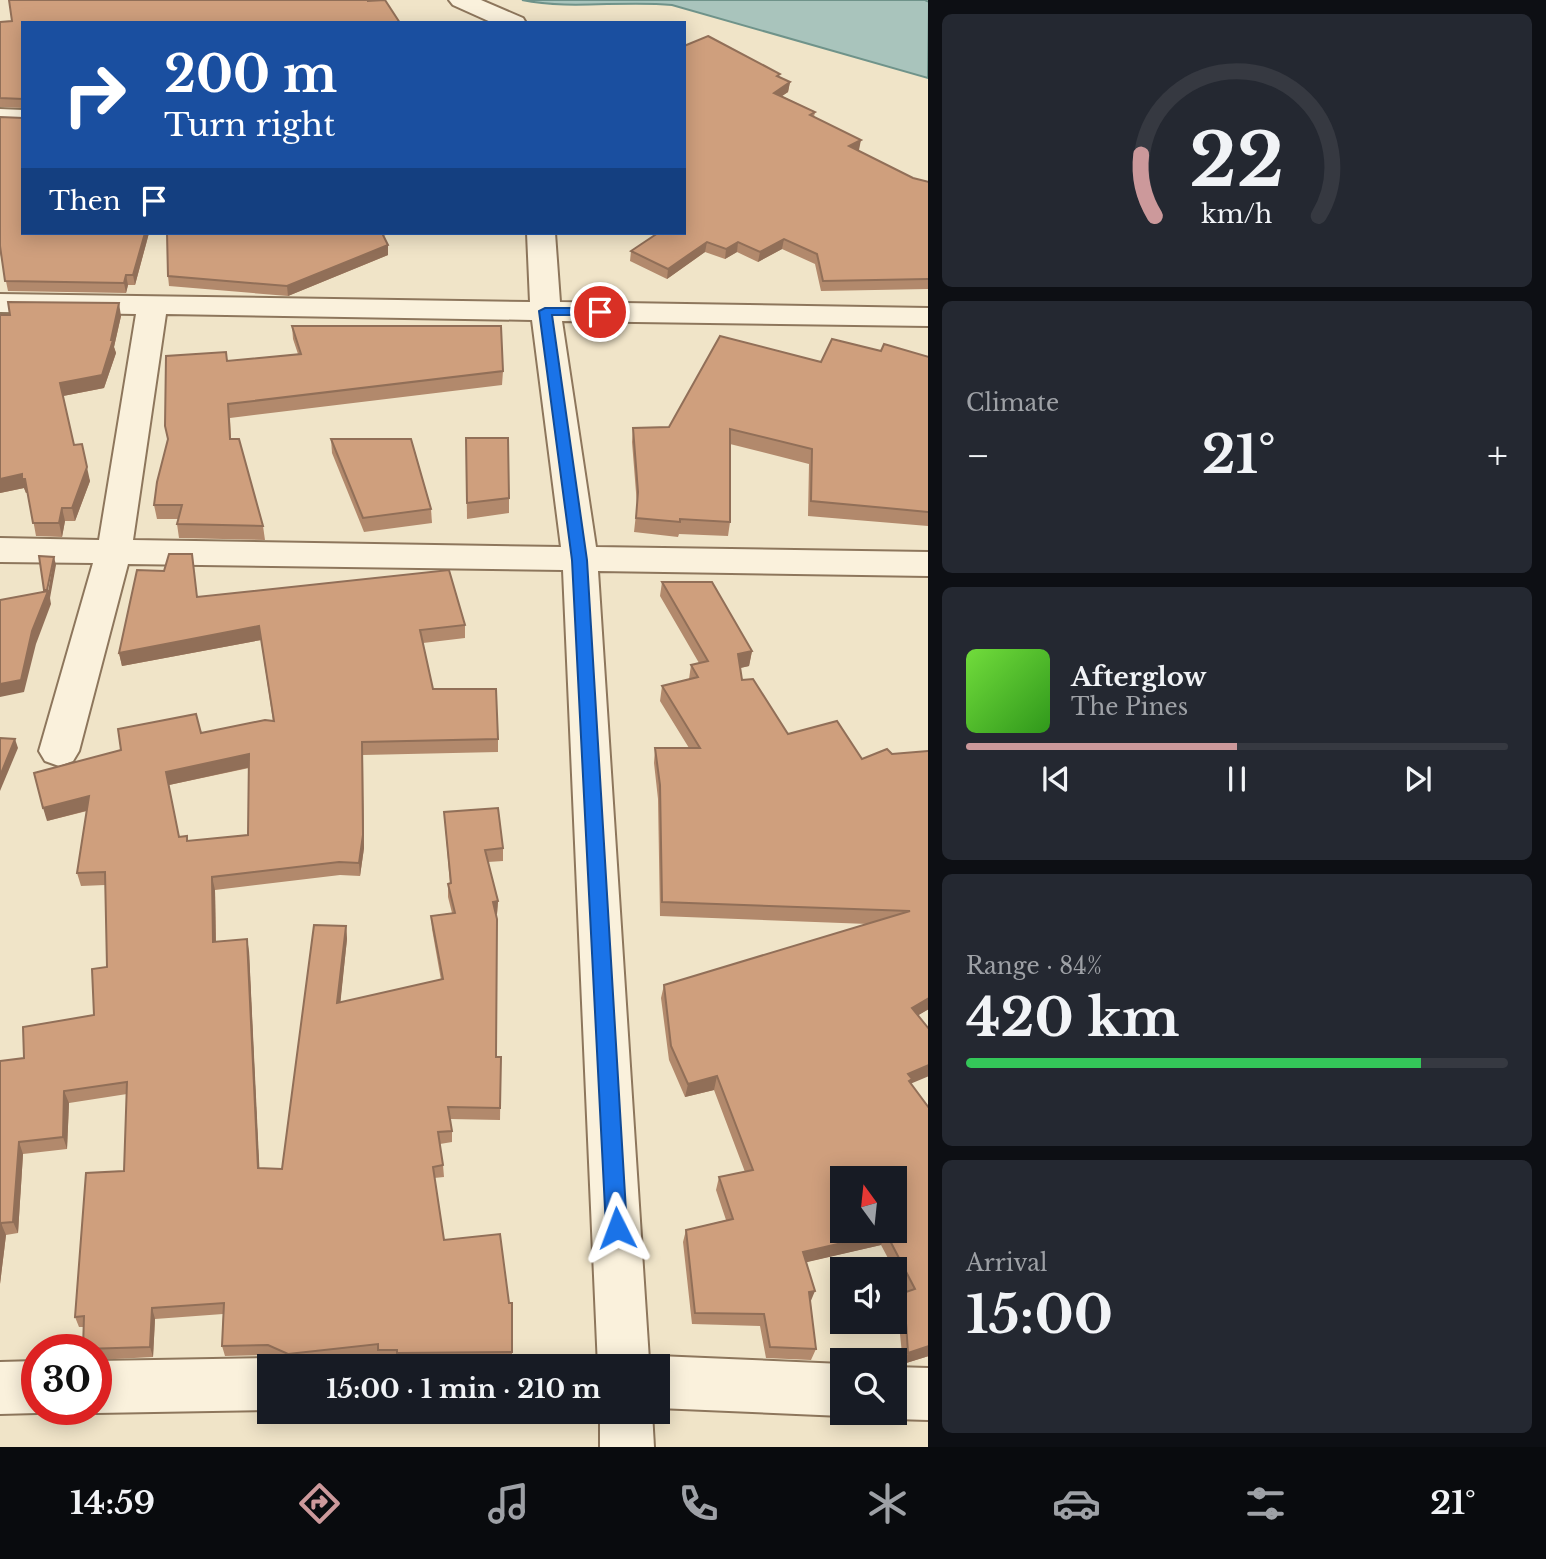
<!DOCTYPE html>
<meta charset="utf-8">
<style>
body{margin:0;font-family:"Libre Baskerville",serif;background:#242831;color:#f1f3f6;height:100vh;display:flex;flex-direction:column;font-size:26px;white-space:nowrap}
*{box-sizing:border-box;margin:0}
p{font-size:23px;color:#9ea1a6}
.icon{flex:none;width:38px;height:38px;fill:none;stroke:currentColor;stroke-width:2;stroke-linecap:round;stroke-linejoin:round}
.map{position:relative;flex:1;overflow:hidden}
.details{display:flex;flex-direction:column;gap:14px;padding:14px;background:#0d0f14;width:618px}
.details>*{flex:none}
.guide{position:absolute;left:21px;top:21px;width:665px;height:214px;border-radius:0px;box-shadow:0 4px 18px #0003;background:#1a4fa0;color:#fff;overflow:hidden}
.needle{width:46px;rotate:345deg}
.fabs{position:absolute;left:830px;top:1166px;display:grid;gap:14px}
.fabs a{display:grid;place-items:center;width:77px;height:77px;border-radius:0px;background:#171b24;box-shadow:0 4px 18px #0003;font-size:35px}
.speed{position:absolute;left:21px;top:1334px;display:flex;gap:14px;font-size:35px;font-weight:700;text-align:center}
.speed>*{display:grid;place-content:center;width:91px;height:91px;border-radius:50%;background:#171b24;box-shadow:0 4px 18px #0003;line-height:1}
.speed .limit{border:10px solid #d22;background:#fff;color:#111}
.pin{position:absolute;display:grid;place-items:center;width:60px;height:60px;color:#fff;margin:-30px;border:4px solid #fff;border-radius:50%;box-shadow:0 2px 7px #0007}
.me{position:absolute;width:77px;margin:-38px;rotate:357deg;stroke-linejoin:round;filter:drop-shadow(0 0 5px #0008)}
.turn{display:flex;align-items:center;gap:24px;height:147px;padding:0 28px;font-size:32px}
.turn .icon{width:91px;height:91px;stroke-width:2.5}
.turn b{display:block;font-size:49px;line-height:60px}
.then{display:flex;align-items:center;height:66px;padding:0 28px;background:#0003;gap:14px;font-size:26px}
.big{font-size:52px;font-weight:700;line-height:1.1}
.details .tile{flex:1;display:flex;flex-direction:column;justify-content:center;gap:10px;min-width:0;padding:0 24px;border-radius:10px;background:#242831}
.details .dial{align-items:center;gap:0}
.dial svg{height:182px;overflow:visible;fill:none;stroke:#363941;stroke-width:7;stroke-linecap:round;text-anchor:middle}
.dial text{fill:#f1f3f6;stroke:none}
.song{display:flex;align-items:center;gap:21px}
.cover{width:84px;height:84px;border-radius:10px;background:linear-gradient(135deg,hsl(100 70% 55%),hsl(110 70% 35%))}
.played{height:7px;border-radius:4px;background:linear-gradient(90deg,#cc999b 50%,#363941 50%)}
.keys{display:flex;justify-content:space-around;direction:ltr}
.heat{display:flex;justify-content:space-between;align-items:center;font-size:38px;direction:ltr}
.charge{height:10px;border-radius:5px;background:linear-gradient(90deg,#34c759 84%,#363941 0)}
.trip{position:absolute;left:257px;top:1354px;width:413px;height:70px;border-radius:0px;background:#171b24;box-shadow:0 4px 18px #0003;font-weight:700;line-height:70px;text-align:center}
.menu{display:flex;height:112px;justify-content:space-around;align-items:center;background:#090b0e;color:#9ea1a6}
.menu .icon{width:49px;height:49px}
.menu .on{color:#cc999b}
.menu b{font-size:32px;color:#f1f3f6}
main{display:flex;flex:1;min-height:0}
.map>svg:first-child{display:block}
</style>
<main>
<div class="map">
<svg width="929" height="1447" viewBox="0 0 929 1447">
<rect width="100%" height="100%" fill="#f0e4c8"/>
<path fill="#a9c4bc" stroke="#6f938a" stroke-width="2" d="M522 0H925L929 2 928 78 672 5C622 0 571 10 522 0Z"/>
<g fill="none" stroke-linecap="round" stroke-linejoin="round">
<defs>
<g id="minor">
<path d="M449 0H481L523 18 526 23H493L453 5Z"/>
<path d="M0 109 23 110V126L0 125Z"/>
<path d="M527 233H555L560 302 929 308V326L562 321 596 547 929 552V576L598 571 649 1360 658 1356 842 1364V1412H851L842 1416 658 1408V1367H598L563 570 128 564 79 751 73 761 59 766 45 761 39 751 93 563 0 562V538L99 540 136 314 0 312V294L530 302ZM166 314 532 320 561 547 133 540Z"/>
<path d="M270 1358 289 1367H270V1410L96 1413 86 1409H96V1361Z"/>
<path d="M37 1361V1409H47L37 1413 0 1414V1362Z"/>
<path d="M894 1367 929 1368V1420L894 1419 878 1412H894Z"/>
<path d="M600 1412H652L654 1447H600Z"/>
</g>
</defs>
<use href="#minor" stroke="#8d765c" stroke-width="4"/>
<use href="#minor" fill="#faf1dc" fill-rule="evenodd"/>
</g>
<g fill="#b2896c" fill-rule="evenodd">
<path d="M9 0H370L369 1 23 23V108L0 107V22L12 21Z"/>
<path d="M779 78 790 82 788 92 782 96 815 112 814 117 859 150 858 151 913 178 929 182V289L821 291 815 264 782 249 758 262 737 252 725 259 705 252 667 279 630 261 631 251 684 233Z"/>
<path d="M0 117 23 233H149L135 285H128L126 293 8 291 0 252Z"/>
<path d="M167 233H391L383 236 388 245V255L288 296 169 286 168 276Z"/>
<path d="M0 315 121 316 114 347 116 353 104 388 63 396 74 445 90 481 75 521H65L62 537 36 536 28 492 26 493 24 488 0 493Z"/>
<path d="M292 326 503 371 502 385 230 418 231 439 263 526 265 540 179 538 177 524 179 519H157L154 505 168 441 165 426 227 361 298 354 293 339Z"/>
<path d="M881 351 929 357V526L808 516 809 464 730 444V522L728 536 679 534 678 537 634 532 637 505 632 442 633 428 669 427 821 362Z"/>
<path d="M466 438 509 498V513L467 519Z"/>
<path d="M331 439 431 509 432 523 364 532 332 453Z"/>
<path d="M192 554 197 597 465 625V638L423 643 433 689 498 739V752L363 755 364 848 360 876 340 875 215 890 216 942 249 951 259 1169H282L346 926 347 939 340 1003 441 980 432 929 431 916 452 913 448 897V884H450L444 812 503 848V861L488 862 498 901 497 914H496V1057H501L500 1120 450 1119 452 1131V1142L440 1144 443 1165 444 1177 434 1178 444 1240 512 1352V1363L398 1364V1361H379L378 1354 290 1365 270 1355 225 1356 222 1346 223 1314 155 1319 153 1357 96 1360V1349L84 1327H79L75 1317 124 1171 127 1094 69 1103 67 1149 23 1154 18 1233 6 1235 0 1284V1061L24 1058 94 1015 107 967 105 885 81 886 77 873 87 811 47 821 201 733 273 721 261 640 122 666 119 653 164 571ZM249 768 248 835 188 841 179 837 169 785Z"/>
<path d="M662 582 752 651 749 666 740 668 742 680 788 734 862 759 892 754 929 751V1009L918 1015 911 1084 929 1108V1356L903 1364 900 1334 894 1321V1296L906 1292 881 1245 806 1262 816 1349 811 1360 766 1358 760 1326 692 1324 683 1242 686 1230 726 1220 716 1190 719 1177 745 1172 714 1090 685 1097 669 1060 661 998 664 985 868 924 660 916 658 799 654 763 655 748H689L660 701 662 686 689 679 691 665 699 663 660 596Z"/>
</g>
<g fill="#916f58">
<path d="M790 82 788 92 773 102 774 93Z"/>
<path d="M861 140 859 150 847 156 849 146Z"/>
<path d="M145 233H149L135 285 133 275Z"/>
<path d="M784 239 782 249 758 262 760 252Z"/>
<path d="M707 242 705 252 667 279 668 269Z"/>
<path d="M738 242 737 252 725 259 726 249Z"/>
<path d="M388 245V255L288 296 287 286Z"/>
<path d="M126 275 128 285 126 293 124 283Z"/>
<path d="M119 303 121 316 114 347 116 353 104 388 63 396 60 383 111 340Z"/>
<path d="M82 444 90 481 75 521 72 508Z"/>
<path d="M22 474 25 479 29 492 26 493 24 488 0 493V479Z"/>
<path d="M62 508 65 521 62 537 59 523Z"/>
<path d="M54 557 56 565 50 598 51 604 36 644 24 692 0 697V684L32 631 48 592Z"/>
<path d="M259 626 261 640 122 666 119 653Z"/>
<path d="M752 651 749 666 736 669 738 654Z"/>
<path d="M15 739 18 748 0 791V776Z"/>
<path d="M362 742 364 848 360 876 359 863Z"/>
<path d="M249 754 251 767 169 785 166 772Z"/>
<path d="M89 796 93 809 47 821 43 808Z"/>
<path d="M212 877 215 890 216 955 213 942Z"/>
<path d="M498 901 497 914 493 915V902Z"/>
<path d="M346 926 347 939 339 1016 337 1003Z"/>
<path d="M247 939 249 951 260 1180 258 1168Z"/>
<path d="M929 998V1009L907 1022 912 1008Z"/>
<path d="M929 1065V1076L910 1084 908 1074Z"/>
<path d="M717 1076 714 1090 685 1097 688 1084Z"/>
<path d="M64 1091 69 1103 67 1149 63 1137Z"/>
<path d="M19 1142 23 1154 18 1233 13 1222Z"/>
<path d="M1 1223 6 1235 0 1284V1231Z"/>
<path d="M886 1233 881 1245 799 1264 803 1252Z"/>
<path d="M815 1291 810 1303 809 1292Z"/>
<path d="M152 1308 155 1319 153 1357 150 1347Z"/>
<path d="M929 1346V1356L903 1364 908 1353Z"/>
</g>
<g fill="#cf9f7d" stroke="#916f58" stroke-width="2" fill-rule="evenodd">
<path d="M9 0H368V1L385 0 400 23H23V99L0 98V22L12 21Z"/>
<path d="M708 36 780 74 777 76 790 82 774 93 815 112 810 115 861 140 849 146 913 178 929 182V279L823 281 817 254 784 239 760 252 738 242 726 249 707 242 668 269 631 251 658 233H684V46Z"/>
<path d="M0 117 23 118V233H145L133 275H126L124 283 5 281 0 246Z"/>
<path d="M167 233H382L388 245 287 286 168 276Z"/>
<path d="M8 302 119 303 111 340H113L102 375 60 383 74 445 82 444 87 467 72 508H62L59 523H33L25 479H22V474L0 479V315H10Z"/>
<path d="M292 326H501L503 371 228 404 230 439H239L263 526 177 524 182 505H154L157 482 168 439 165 426 166 356 226 352 227 361 301 354Z"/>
<path d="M720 336 821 362 832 339 881 351 884 344 929 357V512L811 501 812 449 730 429V522L680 519V522L636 518 638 492 633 428 669 427Z"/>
<path d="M466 438H508L509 498 467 503Z"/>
<path d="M331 439H411L431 509 363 518Z"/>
<path d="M169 554H192L197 597 449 570 465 625 420 630 433 689H496L498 739 362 742 363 835 359 863 339 862 212 877 213 942 247 939 258 1168 282 1169 314 925 346 926 337 1003 443 979 431 916 455 913 448 884 451 883 444 812 498 808 503 848 485 850 498 901 493 902 497 919 496 1057H501L500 1108 448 1107 452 1131 438 1132 443 1165 433 1167 444 1240 500 1234 509 1303H512V1352L397 1353V1350H378V1344L288 1354 268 1345 222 1346 224 1303 152 1308 150 1347 83 1349 84 1316 75 1317 86 1173 124 1171 127 1082 64 1091 63 1137 19 1142 13 1222 1 1223 0 1231V1061L24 1058 23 1027 94 1015 92 969 107 967 105 872 77 873 89 796 43 808 34 773 121 750 118 729 196 714 201 733 265 720 274 721 259 626 119 653 137 570 164 571ZM249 754 248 835 187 841V836L179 837 166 772Z"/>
<path d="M39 556 54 557 47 590H44Z"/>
<path d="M662 582H712L752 651 738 654 742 680 753 679 788 734 837 721 862 759 887 749 892 754 929 751V998L912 1008 929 1029V1065L908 1074 912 1079 909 1081 929 1108V1346L908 1353 906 1323 894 1300V1296L915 1289 886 1233 803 1252 815 1291 809 1292 816 1349 770 1347 764 1314 695 1313 686 1230 733 1219 719 1177 753 1170 717 1076 688 1084 671 1046 664 985 910 911 662 902 660 785 655 748H700L662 686 698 677 691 665 708 661ZM842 1178H894V1230H842Z"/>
<path d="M48 591 32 631 21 680 0 684V600Z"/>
<path d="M0 738 15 739 0 776Z"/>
<rect x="271" y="1363" width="10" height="4"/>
</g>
<path fill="#1a73e8" stroke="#114b97" stroke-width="2" d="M600 308 605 309V315H552L587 560 627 1228 624 1234 617 1237 609 1234 606 1228 572 560 539 311 545 308Z"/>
</svg>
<div class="fabs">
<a><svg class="needle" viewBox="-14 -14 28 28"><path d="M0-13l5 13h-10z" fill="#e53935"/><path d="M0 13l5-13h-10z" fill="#9ea1a6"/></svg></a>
<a><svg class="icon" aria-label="sound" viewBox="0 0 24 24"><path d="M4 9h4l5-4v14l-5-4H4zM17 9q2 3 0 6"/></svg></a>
<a><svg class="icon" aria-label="search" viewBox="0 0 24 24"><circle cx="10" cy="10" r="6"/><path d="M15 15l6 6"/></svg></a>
</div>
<div class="speed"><div class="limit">30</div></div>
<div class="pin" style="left:600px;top:312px;background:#d93025"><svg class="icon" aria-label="arrive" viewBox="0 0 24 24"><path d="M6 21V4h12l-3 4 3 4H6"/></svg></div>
<svg class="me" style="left:617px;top:1228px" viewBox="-20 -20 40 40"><path d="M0-17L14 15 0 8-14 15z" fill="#1a73e8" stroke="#fff" stroke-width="4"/></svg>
<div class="trip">15:00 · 1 min · 210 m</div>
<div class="guide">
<div class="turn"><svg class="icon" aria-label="right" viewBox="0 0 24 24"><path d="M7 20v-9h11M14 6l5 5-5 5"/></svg><div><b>200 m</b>Turn right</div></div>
<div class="then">Then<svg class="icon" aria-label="arrive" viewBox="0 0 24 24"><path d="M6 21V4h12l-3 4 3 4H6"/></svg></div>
</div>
</div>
<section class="details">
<div class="tile dial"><svg viewBox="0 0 100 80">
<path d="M14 69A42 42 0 1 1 86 69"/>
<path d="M14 69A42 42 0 0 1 8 42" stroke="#cc999b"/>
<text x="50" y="56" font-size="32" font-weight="700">22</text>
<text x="50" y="72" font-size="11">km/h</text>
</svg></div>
<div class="tile"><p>Climate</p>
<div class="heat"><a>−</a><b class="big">21°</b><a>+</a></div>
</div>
<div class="tile">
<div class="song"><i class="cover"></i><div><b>Afterglow</b><p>The Pines</p></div></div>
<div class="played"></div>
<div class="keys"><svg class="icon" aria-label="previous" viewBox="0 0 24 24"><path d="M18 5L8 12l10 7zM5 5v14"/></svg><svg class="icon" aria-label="pause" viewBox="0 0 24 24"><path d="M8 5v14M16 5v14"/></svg><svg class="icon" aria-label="next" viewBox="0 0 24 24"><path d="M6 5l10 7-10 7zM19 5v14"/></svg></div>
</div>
<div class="tile"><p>Range · 84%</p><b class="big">420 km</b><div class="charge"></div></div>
<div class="tile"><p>Arrival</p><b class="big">15:00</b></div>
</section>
</main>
<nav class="menu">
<b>14:59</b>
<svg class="icon on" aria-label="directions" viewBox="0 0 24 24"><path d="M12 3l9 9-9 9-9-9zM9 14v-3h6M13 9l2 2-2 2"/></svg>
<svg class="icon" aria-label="music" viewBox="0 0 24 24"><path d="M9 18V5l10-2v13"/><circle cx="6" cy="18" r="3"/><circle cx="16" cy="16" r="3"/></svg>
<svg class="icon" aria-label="phone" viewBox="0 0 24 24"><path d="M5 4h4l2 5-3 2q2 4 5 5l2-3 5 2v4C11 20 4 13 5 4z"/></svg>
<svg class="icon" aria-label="climate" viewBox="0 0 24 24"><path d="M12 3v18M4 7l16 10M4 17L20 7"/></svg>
<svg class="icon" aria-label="car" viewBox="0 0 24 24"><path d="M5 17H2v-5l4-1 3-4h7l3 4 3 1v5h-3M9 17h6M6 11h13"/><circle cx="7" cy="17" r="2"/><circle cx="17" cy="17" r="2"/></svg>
<svg class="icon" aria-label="filters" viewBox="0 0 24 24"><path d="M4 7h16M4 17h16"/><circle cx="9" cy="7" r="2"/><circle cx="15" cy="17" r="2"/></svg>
<b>21°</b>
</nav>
